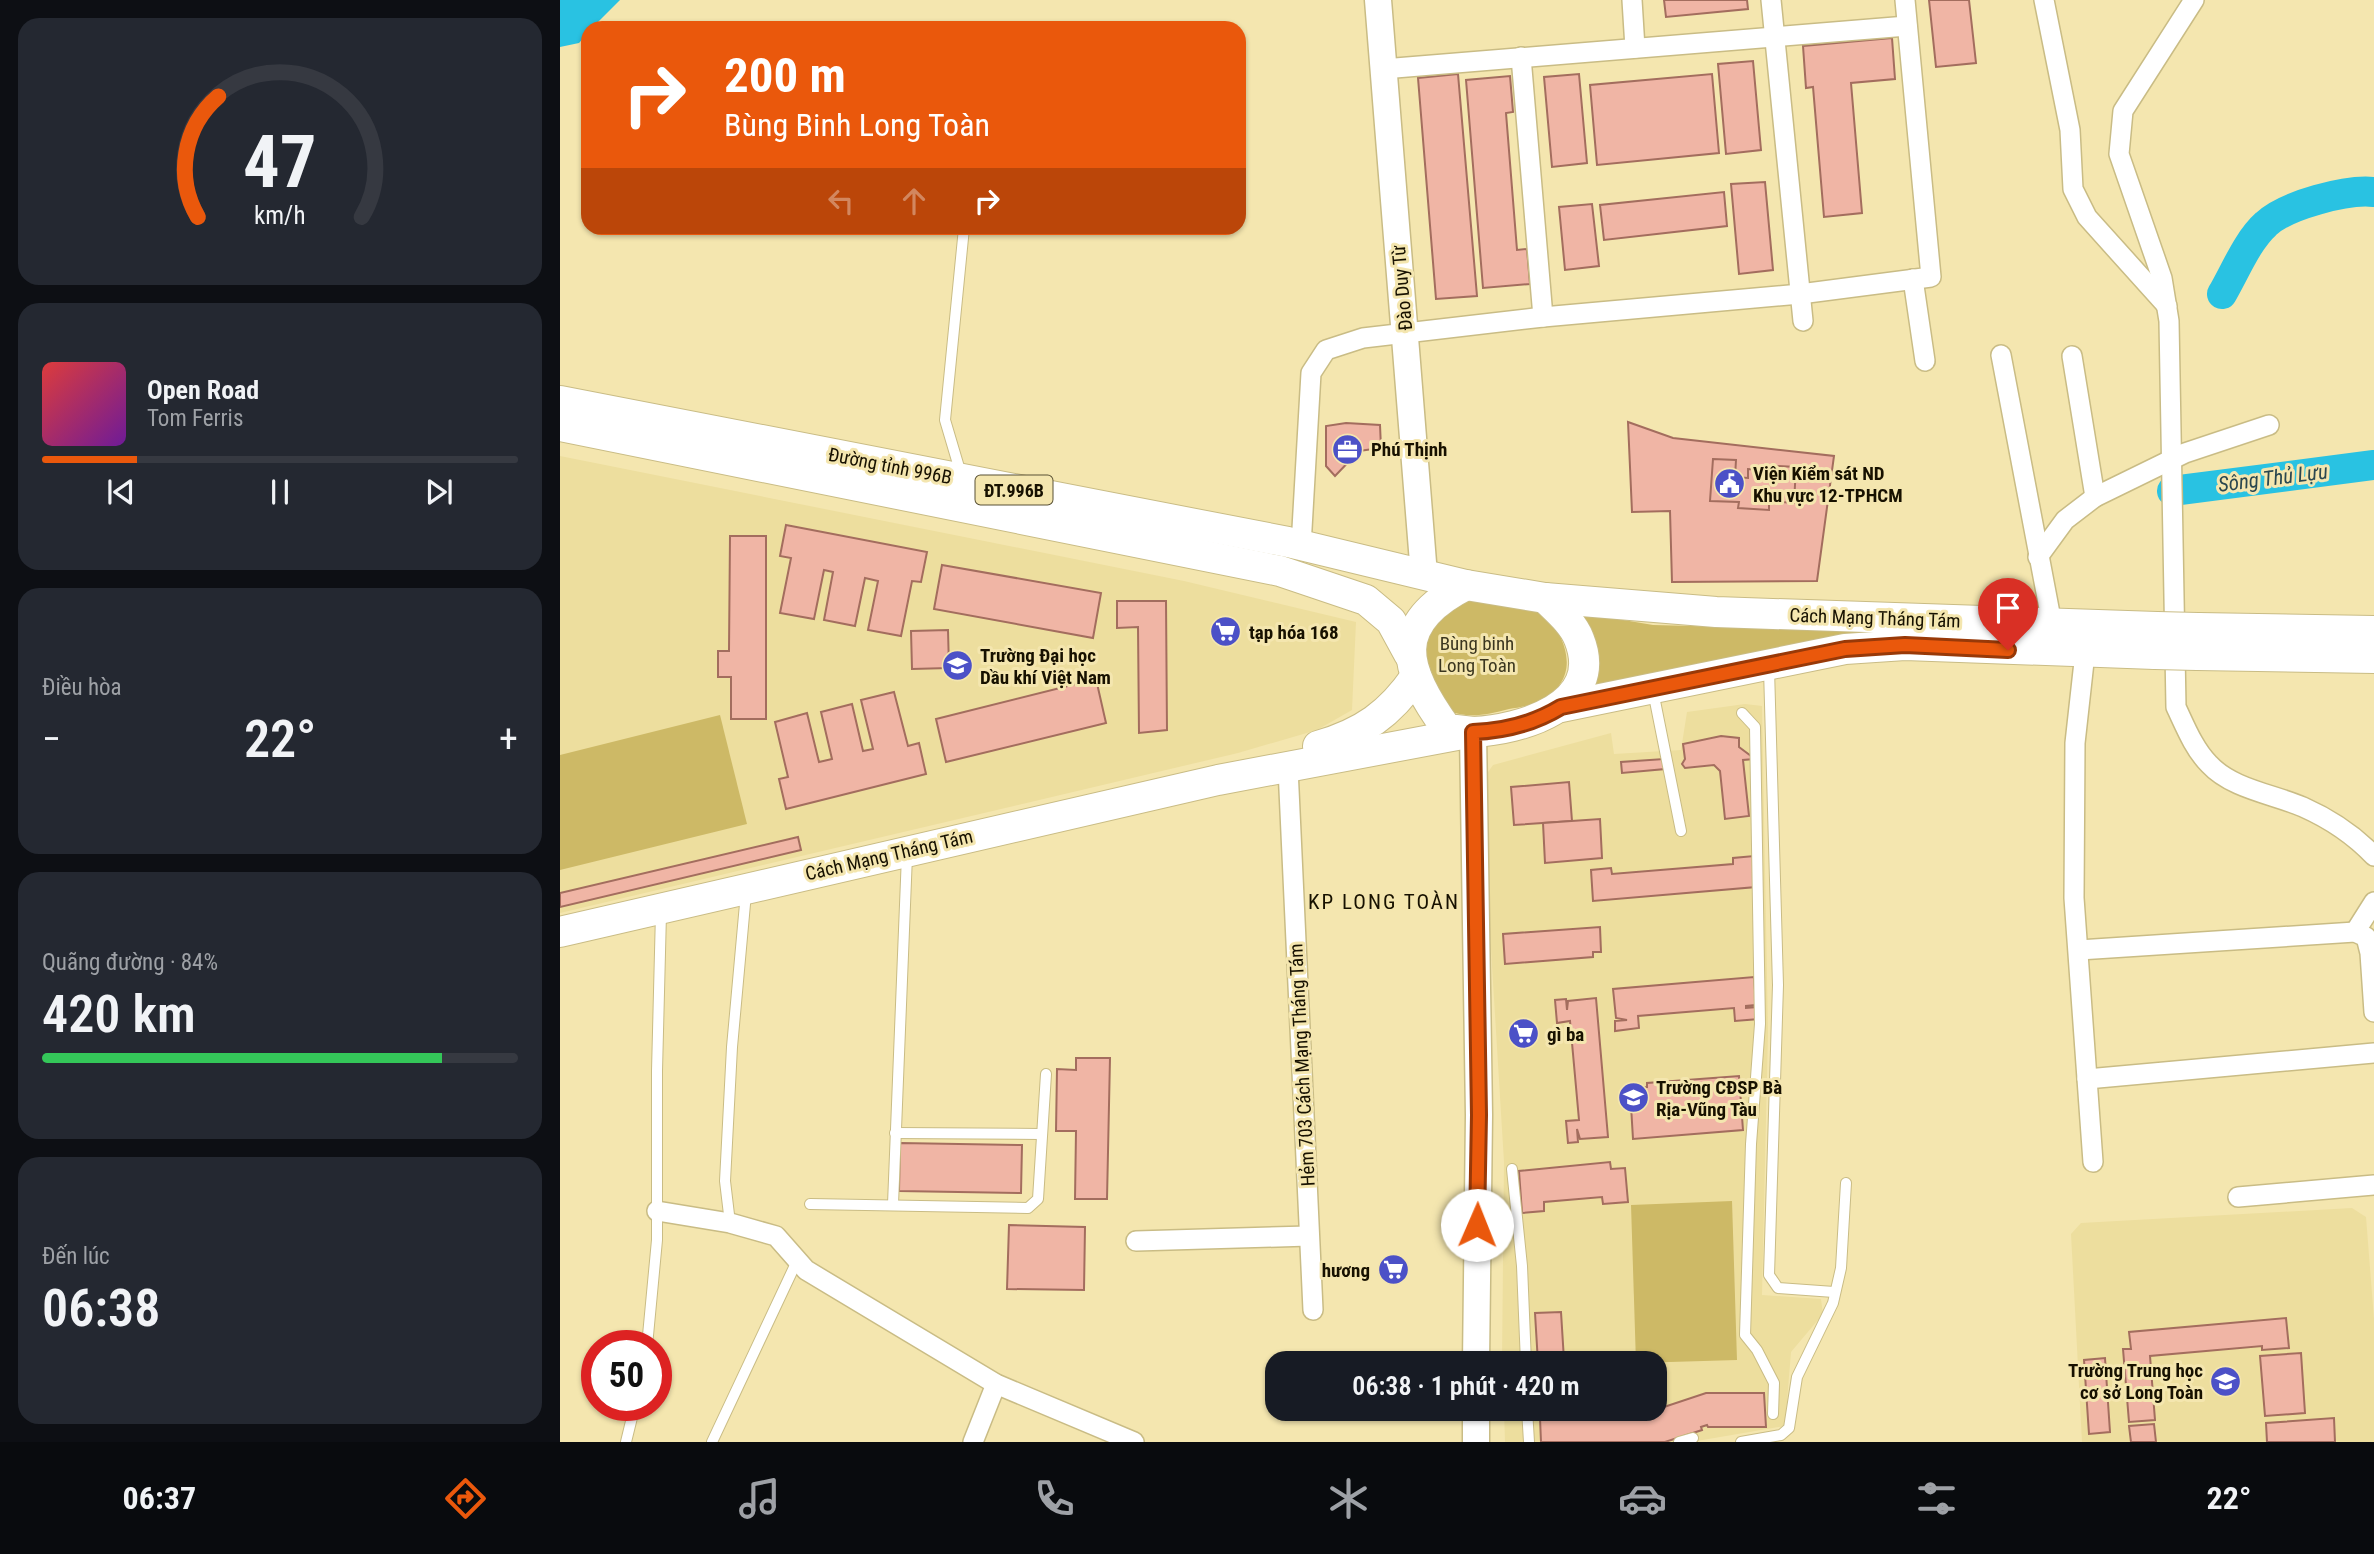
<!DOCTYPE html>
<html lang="vi">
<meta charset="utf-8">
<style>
body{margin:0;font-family:"Roboto Condensed",sans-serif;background:#242831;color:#f1f3f6;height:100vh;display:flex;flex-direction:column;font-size:26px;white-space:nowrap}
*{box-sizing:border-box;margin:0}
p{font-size:23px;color:#9ea1a6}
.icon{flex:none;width:38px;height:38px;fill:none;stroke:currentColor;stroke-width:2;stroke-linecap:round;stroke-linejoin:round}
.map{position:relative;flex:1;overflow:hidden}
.drawer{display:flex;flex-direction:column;gap:18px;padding:18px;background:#0d0f14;width:560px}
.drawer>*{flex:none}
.top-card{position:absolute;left:21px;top:21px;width:665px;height:214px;border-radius:21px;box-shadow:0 2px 5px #0004;background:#ea580c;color:#fff;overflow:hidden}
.speed{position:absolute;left:21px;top:1330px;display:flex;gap:14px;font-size:35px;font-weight:700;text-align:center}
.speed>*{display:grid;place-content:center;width:91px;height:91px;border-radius:50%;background:#171b24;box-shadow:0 2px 5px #0004;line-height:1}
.speed .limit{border:10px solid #d22;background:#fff;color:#111}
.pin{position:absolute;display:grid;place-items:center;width:60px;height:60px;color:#fff;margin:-72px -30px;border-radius:50% 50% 50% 0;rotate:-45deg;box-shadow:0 0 7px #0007}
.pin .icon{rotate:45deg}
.me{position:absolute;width:77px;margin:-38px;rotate:1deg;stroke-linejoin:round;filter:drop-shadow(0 0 5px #0008)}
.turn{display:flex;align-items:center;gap:24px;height:147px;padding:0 28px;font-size:32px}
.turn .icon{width:91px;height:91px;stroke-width:2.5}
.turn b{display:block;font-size:49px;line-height:60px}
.lanes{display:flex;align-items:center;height:66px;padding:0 28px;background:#0003;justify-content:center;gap:35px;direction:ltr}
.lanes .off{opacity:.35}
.big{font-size:52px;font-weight:600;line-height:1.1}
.drawer .widget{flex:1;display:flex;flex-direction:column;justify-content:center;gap:10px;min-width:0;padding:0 24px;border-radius:21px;background:#242831}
.drawer .dial{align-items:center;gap:0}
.dial svg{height:182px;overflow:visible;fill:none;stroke:#363941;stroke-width:7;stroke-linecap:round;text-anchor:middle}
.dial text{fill:#f1f3f6;stroke:none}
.song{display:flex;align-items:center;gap:21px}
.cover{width:84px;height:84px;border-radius:10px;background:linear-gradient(135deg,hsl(0 70% 55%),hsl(280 70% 35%))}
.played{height:7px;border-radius:4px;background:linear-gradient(90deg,#ea580c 20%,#363941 20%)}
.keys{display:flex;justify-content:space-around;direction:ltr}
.heat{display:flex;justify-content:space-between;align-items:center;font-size:38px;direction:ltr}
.charge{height:10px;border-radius:5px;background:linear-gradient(90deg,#34c759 84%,#363941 0)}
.trip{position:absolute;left:705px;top:1351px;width:402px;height:70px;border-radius:21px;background:#171b24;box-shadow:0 2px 5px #0004;font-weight:600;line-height:70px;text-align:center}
.dock{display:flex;height:112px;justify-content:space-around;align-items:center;background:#090b0e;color:#9ea1a6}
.dock .icon{width:49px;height:49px}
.dock .selected{color:#ea580c}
.dock b{font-size:32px;color:#f1f3f6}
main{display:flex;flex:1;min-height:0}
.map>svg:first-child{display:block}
</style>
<main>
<section class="drawer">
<div class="widget dial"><svg viewBox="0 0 100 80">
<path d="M14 69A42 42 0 1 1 86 69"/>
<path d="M14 69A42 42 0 0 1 23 16" stroke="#ea580c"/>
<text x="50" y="56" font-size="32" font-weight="700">47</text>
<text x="50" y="72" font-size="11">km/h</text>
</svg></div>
<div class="widget">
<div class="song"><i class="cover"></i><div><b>Open Road</b><p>Tom Ferris</p></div></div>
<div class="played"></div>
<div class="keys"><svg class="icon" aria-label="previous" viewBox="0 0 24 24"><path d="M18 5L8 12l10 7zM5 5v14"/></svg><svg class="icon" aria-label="pause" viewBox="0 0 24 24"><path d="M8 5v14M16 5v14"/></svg><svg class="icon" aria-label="next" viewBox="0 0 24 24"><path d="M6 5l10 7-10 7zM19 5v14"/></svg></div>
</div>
<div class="widget"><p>Điều hòa</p>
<div class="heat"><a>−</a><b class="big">22°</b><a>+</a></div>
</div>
<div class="widget"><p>Quãng đường · 84%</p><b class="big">420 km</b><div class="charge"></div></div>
<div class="widget"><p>Đến lúc</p><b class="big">06:38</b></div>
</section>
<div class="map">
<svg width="1814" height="1442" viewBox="0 0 1814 1442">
<rect width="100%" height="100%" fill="#f4e6af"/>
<g fill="#edde9e">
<path d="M0 456 624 581 796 622 792 710 757 730 678 753 0 913Z"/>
<path d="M1185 704 1202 706 1208 1033 1202 1295 1261 1299 1263 1314 1231 1352 1225 1426 1131 1442H945L944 1409H1096V1363H942L944 1162 930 933 926 775 933 765 1051 733 1054 754 1121 750 1127 712Z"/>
<path d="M1792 1208 1806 1217 1814 1319V1442H1522L1511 1234 1521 1223Z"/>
</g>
<g fill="#cdb966">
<path d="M896 598 980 606C1005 635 1025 677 980 701 971 706 959 707 949 709 926 715 908 719 886 710L855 645Z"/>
<path d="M1016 612 1093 625 1293 630 1446 644 1021 695Z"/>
<path d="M160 715 187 824 0 870V755Z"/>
<path d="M1172 1201 1177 1360 1076 1363 1071 1205Z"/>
</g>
<path fill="#29c2e2" d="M0 0H60L32 28H28V33L19 43 0 47Z"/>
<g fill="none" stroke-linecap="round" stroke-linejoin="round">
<g stroke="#29c2e2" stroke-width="30">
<path d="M1662 294C1675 272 1687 241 1706 224 1726 205 1787 189 1814 192"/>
<path d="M1612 491 1814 465"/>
</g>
</g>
<g fill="#f0b5a5" stroke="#a36d5e" stroke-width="2">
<path d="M1104 0H1187L1188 9 1106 17Z"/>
<path d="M1369 0H1409L1416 63 1376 67Z"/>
<path d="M1332 38 1335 79 1291 83 1302 213 1264 217 1253 87 1246 88 1243 46Z"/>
<path d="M1193 61 1201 150 1166 154 1158 64Z"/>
<path d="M898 74 917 296 876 299 858 78Z"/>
<path d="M1019 74 1027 163 992 167 984 77Z"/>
<path d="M1152 74 1159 153 1037 165 1030 85Z"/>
<path d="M950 76 953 112 946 113 957 250 967 249 970 284 923 288 906 80Z"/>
<path d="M1205 182 1213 270 1179 274 1171 184Z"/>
<path d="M1164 192 1167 226 1044 240 1040 205Z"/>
<path d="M1032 204 1039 266 1005 270 999 207Z"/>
<path d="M1068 422 1113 438 1274 456 1257 581 1112 582 1110 511 1072 512Z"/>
<path d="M786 423 820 425 821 448 799 451 775 476 766 466V426Z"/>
<path d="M1153 459 1176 460 1175 477 1188 478V469L1204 470V476L1216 477V466L1236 467 1234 503 1209 501V510L1178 508 1179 502 1150 501Z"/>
<path d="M226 525 367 552 361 582 352 581 341 636 308 630 318 581 305 578 295 626 264 620 273 572 264 570 254 619 220 613 231 558 220 556Z"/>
<path d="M170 536H206V719H171V677H158V651H169Z"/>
<path d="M382 565 541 593 533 638 374 609Z"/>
<path d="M557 601H606L607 730 579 733 578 627 557 628Z"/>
<path d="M388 630 389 668 352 669 351 631Z"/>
<path d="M536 679 546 723 386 762 376 719Z"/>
<path d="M334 692 348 746 359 743 366 774 226 809 219 779 228 777 215 722 247 713 259 762 272 759 261 712 292 704 303 751 313 749 301 700Z"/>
<path d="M1161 736 1179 738V747L1195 759 1183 760 1189 816 1165 819 1160 771 1154 765 1125 768 1122 764 1125 759 1123 744Z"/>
<path d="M1104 759 1105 769 1062 773 1061 762Z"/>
<path d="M1009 782 1012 821 954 825 951 787Z"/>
<path d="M1040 819 1042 858 985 863 983 823Z"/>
<path d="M238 837 241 850 0 907V893Z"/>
<path d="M1194 856 1196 887 1033 901 1031 870 1051 868 1052 874 1173 864V858Z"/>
<path d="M1040 927 1041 952H1033V957L945 964 943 934Z"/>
<path d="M1194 977 1196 1005 1186 1006V1008L1198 1007 1199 1019 1175 1021 1174 1008 1078 1016 1079 1028 1055 1031V1021L1067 1020 1056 1018 1053 989Z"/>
<path d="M1036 998 1048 1137 1020 1139 1017 1129 1018 1142 1008 1143 1006 1121 1019 1120 1010 1021 997 1023 995 1000 1006 999 1007 1010 1008 1001Z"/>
<path d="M516 1058H550L547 1199H515L516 1131H496L497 1069 516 1070Z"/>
<path d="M1179 1076 1183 1130 1073 1139 1070 1089 1087 1087V1083Z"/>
<path d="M340 1143 462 1145 461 1193 339 1191Z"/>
<path d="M1050 1162 1051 1169 1065 1168 1068 1202 1043 1204 1042 1197 984 1202V1211L962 1213 959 1171Z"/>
<path d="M449 1225 525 1227 524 1290 447 1289Z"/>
<path d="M1001 1312 1004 1360 1021 1363H978L975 1313Z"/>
<path d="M1726 1318 1729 1348 1702 1350V1346L1590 1356 1595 1420 1569 1422 1563 1349H1571L1569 1332Z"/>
<path d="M1741 1353 1745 1413 1705 1416 1700 1356Z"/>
<path d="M1545 1358 1550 1432 1529 1434 1524 1360Z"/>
<path d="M1146 1393H1204L1206 1427H1148L1147 1425 1141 1427 1142 1430 1105 1442H981L980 1418 1080 1415Z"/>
<path d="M1774 1418 1775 1442H1707L1706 1423Z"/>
<path d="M1594 1424 1596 1442H1571L1569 1426Z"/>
</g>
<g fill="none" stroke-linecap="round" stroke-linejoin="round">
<defs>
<g id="lane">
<path d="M401 474 385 420 404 228"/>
<path d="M1209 669 1218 985 1209 1275 1218 1288 1274 1292"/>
<path d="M1093 691 1121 831"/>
<path d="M1182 713 1195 727 1200 1024 1191 1144 1185 1335 1197 1350 1214 1383 1213 1414"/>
<path d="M335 1133 481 1134"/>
<path d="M952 1169 962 1266 966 1363"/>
<path d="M250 1204 468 1208 478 1199 486 1074"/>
<path d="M333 1204 347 855"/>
<path d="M170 1223 165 1181 172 1047 186 893"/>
<path d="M87 1346 97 1240V1071L101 913"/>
<path d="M967 1409 969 1442"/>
<path d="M66 1442 75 1405"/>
<path d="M152 1442 237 1261"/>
<path d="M1119 1442 1133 1438"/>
<path d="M1181 1442 1221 1435 1229 1428 1237 1377 1273 1303 1281 1268 1286 1183"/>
</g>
<g id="street">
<path d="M1072 0 1075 48"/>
<path d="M1211 0 1243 321"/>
<path d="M1484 0 1510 130 1513 189 1527 217 1607 306"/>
<path d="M1634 0 1563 111 1559 154 1602 278 1609 321 1616 707C1625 726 1634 749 1649 764 1672 789 1713 794 1743 807 1770 819 1794 835 1814 856"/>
<path d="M961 57 983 317"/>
<path d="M823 69 1347 26"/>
<path d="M1353 279 1365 361"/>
<path d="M1441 355 1492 624"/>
<path d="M1512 356 1535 497"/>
<path d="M741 546 751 373 766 350 803 338 983 317 1240 294 1371 277 1345 0"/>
<path d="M1478 557 1505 520 1535 497 1625 453 1709 425"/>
<path d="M1525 653 1515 743 1514 898 1533 1162"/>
<path d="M728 768 753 1310"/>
<path d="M1795 932 1814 902"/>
<path d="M1519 950 1795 932 1806 937 1810 953 1814 1012"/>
<path d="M1527 1079 1814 1053"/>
<path d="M1678 1197 1814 1185"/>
<path d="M97 1211 170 1223 216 1236 246 1270 436 1384 574 1442"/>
<path d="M576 1241 749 1236"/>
<path d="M413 1442 436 1384"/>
</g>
<g id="secondary">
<path d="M818 0 864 575"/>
<path d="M913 732 919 1115 916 1363"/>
<path d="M916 1409V1442"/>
</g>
<g id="primary">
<path d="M0 401 728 542 906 585 985 598 1156 612 1597 627"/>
<path d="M0 426 720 571 806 600 831 621 849 654"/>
<path d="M906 585C829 624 843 669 887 729L913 732"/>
<path d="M1638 628 1814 631"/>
<path d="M1637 655 1814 658"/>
<path d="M1001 707 1285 649 1345 645 1595 654"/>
<path d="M758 746C803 733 830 714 856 676"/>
<path d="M0 932 658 780 913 732C960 730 1046 706 1019 639 1013 623 997 610 985 598"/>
</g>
</defs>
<use href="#lane" stroke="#c9bc85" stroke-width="12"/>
<use href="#street" stroke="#c9bc85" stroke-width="22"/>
<use href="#secondary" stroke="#c9bc85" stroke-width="29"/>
<use href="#primary" stroke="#c9bc85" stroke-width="32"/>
<use href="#lane" stroke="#fff" stroke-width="10"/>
<use href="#street" stroke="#fff" stroke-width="19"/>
<use href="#secondary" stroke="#fff" stroke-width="26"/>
<use href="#primary" stroke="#fff" stroke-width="30"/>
<defs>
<g id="primary-bridge">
<path d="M1597 627 1638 628"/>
<path d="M1595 654 1637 655"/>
</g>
</defs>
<use href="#primary-bridge" stroke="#c9bc85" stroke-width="32" stroke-linecap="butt"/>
<use href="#primary-bridge" stroke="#fff" stroke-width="30"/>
</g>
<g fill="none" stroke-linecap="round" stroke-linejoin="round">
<defs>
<path id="route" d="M917 1225 919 1115 913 732C945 731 973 724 1001 707L1285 649 1345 645 1448 650"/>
</defs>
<use href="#route" stroke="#983908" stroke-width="18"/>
<use href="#route" stroke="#ea580c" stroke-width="12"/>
</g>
<defs>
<symbol id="office-disc" viewBox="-11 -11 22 22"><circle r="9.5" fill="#4c51c7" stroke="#f4e6af"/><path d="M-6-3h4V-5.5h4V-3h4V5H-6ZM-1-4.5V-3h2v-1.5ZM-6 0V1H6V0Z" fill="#fff"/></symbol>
<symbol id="civic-disc" viewBox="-11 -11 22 22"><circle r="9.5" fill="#4c51c7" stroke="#f4e6af"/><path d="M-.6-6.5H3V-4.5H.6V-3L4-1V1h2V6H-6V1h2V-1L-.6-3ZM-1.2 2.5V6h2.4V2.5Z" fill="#fff"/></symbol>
<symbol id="supermarket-disc" viewBox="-11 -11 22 22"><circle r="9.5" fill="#4c51c7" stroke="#f4e6af"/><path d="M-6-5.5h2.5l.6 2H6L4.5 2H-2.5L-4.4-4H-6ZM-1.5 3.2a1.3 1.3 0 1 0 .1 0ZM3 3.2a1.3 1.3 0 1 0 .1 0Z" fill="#fff"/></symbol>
<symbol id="university-disc" viewBox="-11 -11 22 22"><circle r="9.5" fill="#4c51c7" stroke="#f4e6af"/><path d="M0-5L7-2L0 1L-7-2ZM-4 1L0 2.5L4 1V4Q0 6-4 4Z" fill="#fff"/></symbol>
<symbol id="school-disc" viewBox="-11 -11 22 22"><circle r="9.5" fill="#4c51c7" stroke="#f4e6af"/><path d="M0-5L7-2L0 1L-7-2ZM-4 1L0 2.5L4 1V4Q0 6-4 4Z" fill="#fff"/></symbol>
</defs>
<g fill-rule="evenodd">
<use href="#office-disc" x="770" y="432" width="35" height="35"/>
<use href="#civic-disc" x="1152" y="466" width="35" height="35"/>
<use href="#supermarket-disc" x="648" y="614" width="35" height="35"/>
<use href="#university-disc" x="380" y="648" width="35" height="35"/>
<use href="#supermarket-disc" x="946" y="1016" width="35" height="35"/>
<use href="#university-disc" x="1056" y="1080" width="35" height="35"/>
<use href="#supermarket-disc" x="816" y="1252" width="35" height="35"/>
<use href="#school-disc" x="1648" y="1364" width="35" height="35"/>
</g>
<g text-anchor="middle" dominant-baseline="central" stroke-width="6" stroke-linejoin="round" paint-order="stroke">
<rect fill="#f4e6af" stroke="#595134" stroke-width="2" x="415.5" y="475.5" width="77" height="29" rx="5"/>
<g font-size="18" font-weight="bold" fill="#171100">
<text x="454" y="490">ĐT.996B</text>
</g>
<g font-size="19" fill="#171100" stroke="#f4e6af">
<text transform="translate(842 288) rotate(-95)">Đào Duy Từ</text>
<text transform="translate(330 466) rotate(11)">Đường tỉnh 996B</text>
<text transform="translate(1315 618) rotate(2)">Cách Mạng Tháng Tám</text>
<text transform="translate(329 855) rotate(-13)">Cách Mạng Tháng Tám</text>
<text transform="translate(742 1065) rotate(-93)">Hẻm 703 Cách Mạng Tháng Tám</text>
</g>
<g font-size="19" font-weight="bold" fill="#171100" stroke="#f4e6af" text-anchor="start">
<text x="811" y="449">Phú Thịnh</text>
<text x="1193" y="473">Viện Kiểm sát ND<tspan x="1193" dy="22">Khu vực 12-TPHCM</tspan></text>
<text x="689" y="632">tạp hóa 168</text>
<text x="420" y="655">Trường Đại học<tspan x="420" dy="22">Dầu khí Việt Nam</tspan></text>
<text x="987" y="1034">gì ba</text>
<text x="1096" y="1087">Trường CĐSP Bà<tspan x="1096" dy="22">Rịa-Vũng Tàu</tspan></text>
<text x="810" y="1270" text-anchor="end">hương</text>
<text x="1643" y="1370" text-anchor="end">Trường Trung học<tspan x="1643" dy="22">cơ sở Long Toàn</tspan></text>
</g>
<g font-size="19" fill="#3b361f" stroke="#f4e6af">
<text x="917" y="643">Bùng binh<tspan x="917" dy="22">Long Toàn</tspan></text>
</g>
<g font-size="21" font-style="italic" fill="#2a474f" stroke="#f4e6af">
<text transform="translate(1713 478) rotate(-7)">Sông Thủ Lựu</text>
</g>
<g font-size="21" letter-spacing="2" fill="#171100" stroke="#f4e6af">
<text x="824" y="902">KP LONG TOÀN</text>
</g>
</g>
</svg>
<div class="speed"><div class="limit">50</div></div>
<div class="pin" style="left:1448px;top:650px;background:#d93025"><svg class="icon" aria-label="arrive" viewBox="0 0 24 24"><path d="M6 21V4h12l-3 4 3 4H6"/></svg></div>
<svg class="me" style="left:917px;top:1225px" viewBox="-20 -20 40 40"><circle r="19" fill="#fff"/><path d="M0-13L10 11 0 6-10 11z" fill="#ea580c"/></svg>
<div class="trip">06:38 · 1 phút · 420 m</div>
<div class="top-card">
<div class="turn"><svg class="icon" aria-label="right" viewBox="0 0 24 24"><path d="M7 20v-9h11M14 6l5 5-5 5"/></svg><div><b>200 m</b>Bùng Binh Long Toàn</div></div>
<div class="lanes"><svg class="icon off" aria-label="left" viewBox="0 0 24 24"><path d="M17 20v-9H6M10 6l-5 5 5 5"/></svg><svg class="icon off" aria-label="ahead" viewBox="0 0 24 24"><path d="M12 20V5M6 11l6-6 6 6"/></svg><svg class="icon" aria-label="right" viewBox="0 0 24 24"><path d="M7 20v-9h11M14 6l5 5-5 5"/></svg></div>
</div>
</div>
</main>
<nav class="dock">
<b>06:37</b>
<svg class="icon selected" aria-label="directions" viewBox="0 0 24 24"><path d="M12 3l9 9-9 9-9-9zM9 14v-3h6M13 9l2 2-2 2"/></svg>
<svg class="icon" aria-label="music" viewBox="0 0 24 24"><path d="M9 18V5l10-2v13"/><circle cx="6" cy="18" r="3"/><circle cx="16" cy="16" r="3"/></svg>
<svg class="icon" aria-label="phone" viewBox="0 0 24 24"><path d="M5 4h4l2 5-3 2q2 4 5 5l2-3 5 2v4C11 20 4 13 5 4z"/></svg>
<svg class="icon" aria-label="climate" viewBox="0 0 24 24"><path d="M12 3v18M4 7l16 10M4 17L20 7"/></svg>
<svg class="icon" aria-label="car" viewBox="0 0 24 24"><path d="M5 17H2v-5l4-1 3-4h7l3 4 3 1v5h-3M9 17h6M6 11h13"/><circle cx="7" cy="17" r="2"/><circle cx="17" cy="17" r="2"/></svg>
<svg class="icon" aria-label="filters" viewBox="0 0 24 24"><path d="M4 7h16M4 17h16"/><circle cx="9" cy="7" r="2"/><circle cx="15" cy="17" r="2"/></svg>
<b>22°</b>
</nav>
